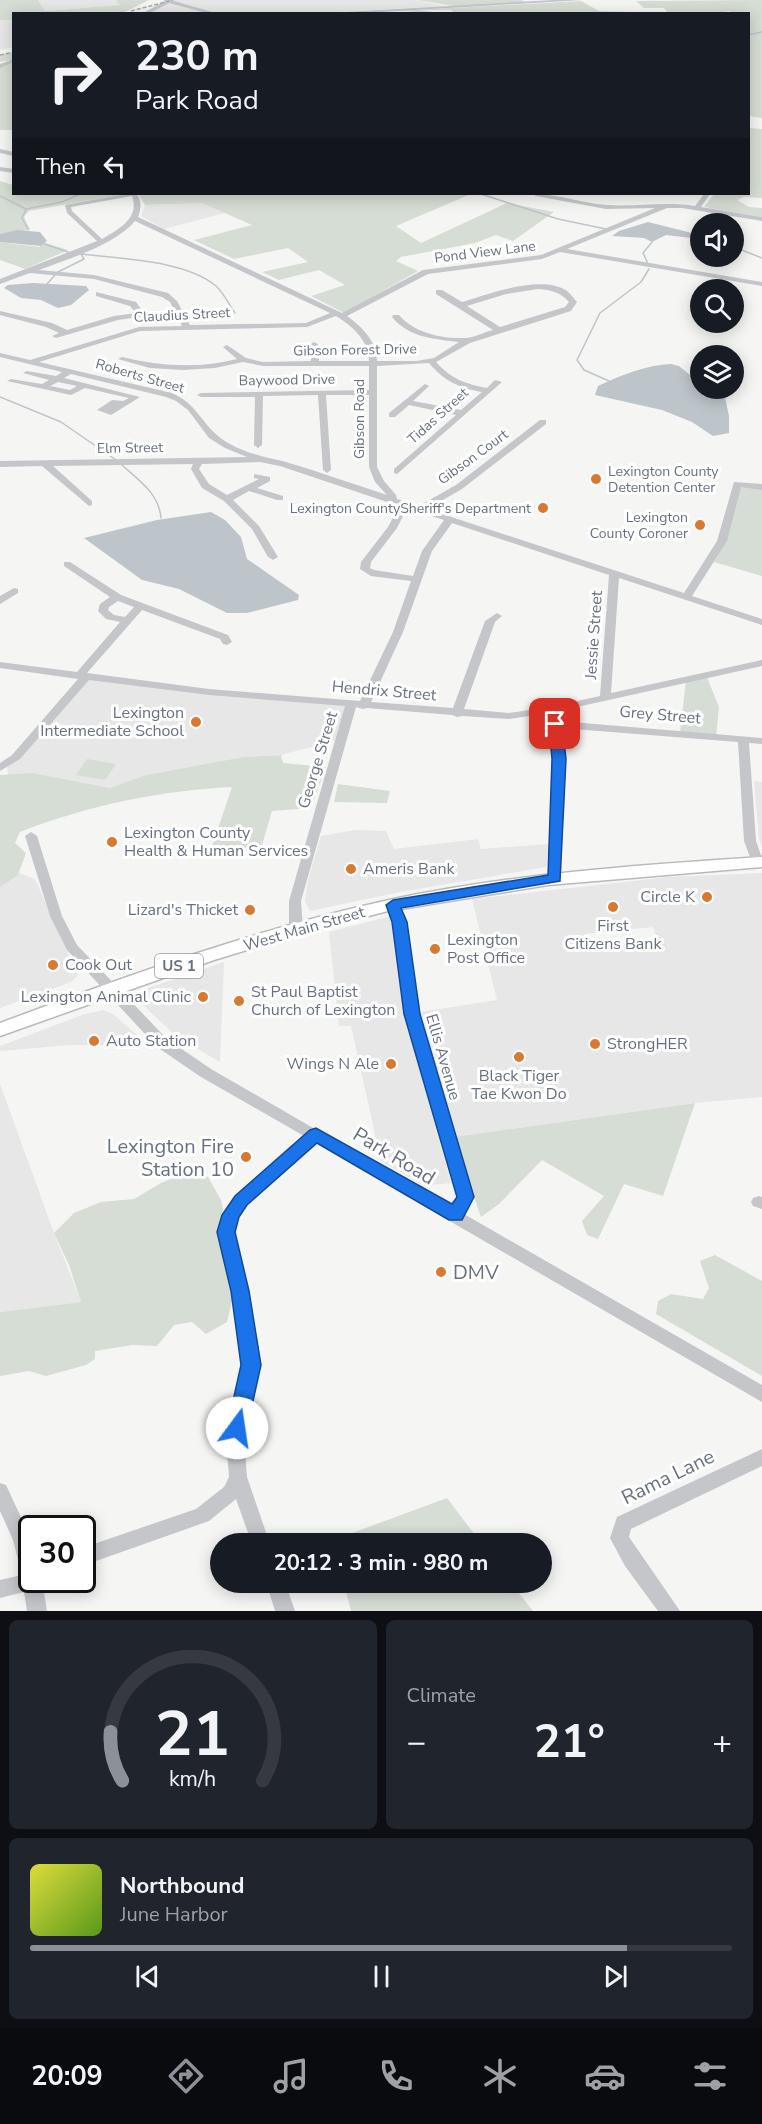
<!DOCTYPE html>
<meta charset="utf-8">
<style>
body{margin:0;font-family:"Nunito Sans",sans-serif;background:#20242c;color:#f1f3f6;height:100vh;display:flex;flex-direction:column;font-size:22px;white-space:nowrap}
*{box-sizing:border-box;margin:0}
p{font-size:20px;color:#9ea1a6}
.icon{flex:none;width:33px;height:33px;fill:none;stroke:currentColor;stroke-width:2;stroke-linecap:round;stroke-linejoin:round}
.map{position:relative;height:1611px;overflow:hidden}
.details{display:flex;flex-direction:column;gap:9px;padding:9px;background:#0d0f14;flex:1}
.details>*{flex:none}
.hud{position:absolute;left:12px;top:12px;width:738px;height:183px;border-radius:0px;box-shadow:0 3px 15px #0003;background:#171b24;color:#f1f3f6;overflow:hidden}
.controls{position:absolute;left:690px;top:213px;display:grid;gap:12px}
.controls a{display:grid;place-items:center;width:54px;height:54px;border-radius:50%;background:#171b24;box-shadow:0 3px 15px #0003;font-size:30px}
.speed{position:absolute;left:18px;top:1515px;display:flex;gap:12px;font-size:30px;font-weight:700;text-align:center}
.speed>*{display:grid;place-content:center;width:78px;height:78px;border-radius:50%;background:#171b24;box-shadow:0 3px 15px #0003;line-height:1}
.speed .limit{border:3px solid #111;border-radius:9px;background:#fff;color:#111}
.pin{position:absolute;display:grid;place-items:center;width:51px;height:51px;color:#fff;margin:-26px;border-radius:12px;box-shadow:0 3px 9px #0006}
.me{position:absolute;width:66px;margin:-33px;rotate:14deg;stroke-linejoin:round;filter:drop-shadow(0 0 4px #0008)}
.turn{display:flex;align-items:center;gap:21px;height:126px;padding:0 24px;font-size:27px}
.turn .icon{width:78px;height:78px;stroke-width:2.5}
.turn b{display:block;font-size:42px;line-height:51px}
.then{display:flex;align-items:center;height:57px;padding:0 24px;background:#0003;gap:12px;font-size:22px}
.big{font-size:45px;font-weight:700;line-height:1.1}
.details .tile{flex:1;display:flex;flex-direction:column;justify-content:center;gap:9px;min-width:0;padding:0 21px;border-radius:9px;background:#20242c}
.details .dial{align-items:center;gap:0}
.dial svg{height:156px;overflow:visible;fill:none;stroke:#363941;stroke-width:7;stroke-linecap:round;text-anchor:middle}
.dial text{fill:#f1f3f6;stroke:none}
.song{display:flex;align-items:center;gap:18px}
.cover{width:72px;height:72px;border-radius:9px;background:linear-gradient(135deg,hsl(60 70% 55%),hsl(90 70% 35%))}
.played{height:6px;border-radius:3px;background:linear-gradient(90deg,#8c9099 85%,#363941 85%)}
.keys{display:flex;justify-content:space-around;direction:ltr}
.heat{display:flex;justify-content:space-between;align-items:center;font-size:33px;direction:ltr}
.details .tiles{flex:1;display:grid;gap:9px;grid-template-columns:1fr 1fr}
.tile:last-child{grid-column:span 2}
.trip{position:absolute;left:210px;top:1533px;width:342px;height:60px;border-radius:30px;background:#171b24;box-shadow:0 3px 15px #0003;font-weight:700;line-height:60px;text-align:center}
.tab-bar{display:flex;height:96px;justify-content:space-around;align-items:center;background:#090b0e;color:#9ea1a6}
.tab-bar .icon{width:42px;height:42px}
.tab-bar .selected{color:#8c9099}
.tab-bar b{font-size:27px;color:#f1f3f6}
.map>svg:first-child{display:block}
</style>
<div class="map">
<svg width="762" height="1611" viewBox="0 0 762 1611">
<rect width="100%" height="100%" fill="#f5f6f3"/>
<g fill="#e6e7e6" fill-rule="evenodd">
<path d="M38 0H116L121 5 45 11Z"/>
<path d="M174 0H415L443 6 300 14H146Z"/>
<path d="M0 20H13V47L0 50Z"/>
<path d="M202 203 225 213 164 229 141 216 145 205Z"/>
<path d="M85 677 351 705 341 739 281 755 243 757 146 775 110 788 33 773 8 775 7 764Z"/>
<path d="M754 781 762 782V847L759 838Z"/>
<path d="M355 830 386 831 394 849 478 839 481 849 549 844 546 867 400 892 310 911 305 901 308 880 321 836Z"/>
<path d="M19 873 35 879 78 975 71 982 0 1008V886Z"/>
<path d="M762 873V1097L695 1103 454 1137 421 1012 497 1000 472 899 669 877ZM653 927 657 939 589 946 584 934Z"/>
<path d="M391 916 405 1017 451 1183 432 1185 430 1189 381 1161 351 1026H339L329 932Z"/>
<path d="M224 962 220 1062 176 1036 145 1007 139 996 145 989Z"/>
<path d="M104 1010 113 1014 148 1045H70L0 1051V1046L85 1014Z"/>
<path d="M0 1084 54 1233 81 1302 0 1312Z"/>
</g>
<g fill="#d6ddd4">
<path d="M0 0H38L45 11 120 5 116 0H149L123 13 14 14 13 20H0Z"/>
<path d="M417 0H522L525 3 453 6Z"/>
<path d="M762 0V118L749 116 748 14 730 13V11L707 14H456L451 10H420L440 13 397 11 581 1 599 11 668 13 664 8H644L636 1Z"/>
<path d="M13 52V130H0V66L11 60 0 62V55Z"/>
<path d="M749 128 762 129V198L744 197 737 200 749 207 762 208V217L704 207 714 194H748Z"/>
<path d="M0 181 13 185 14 194H125L29 211 24 217 30 230 0 234Z"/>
<path d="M138 194H471L396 226 421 243 507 203 554 212 513 241 496 235 475 243 401 257 396 261 418 271 344 313 311 296 345 285 319 270 279 280 262 272 308 262 288 248 234 259 194 240 252 225 202 203 145 205Z"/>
<path d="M0 242 39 247 46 243 68 250 25 269 0 260Z"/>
<path d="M745 486 762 488V576L714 562 726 540 740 488Z"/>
<path d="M706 675 719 707 716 737 680 733 686 680Z"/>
<path d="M281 755 283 763 326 767 311 808 272 811 262 845 209 855 232 787C158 791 89 805 20 832L15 843 26 853 18 875 0 887V775L33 773 110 788 146 775 243 757Z"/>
<path d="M87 759 116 764 105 780 76 775Z"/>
<path d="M338 784 390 791 387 803 334 802Z"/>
<path d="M695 1103 663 1196 624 1184 598 1239 587 1235 582 1221 604 1196 542 1160 499 1204 481 1217 454 1137Z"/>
<path d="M185 1173 208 1177 221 1200 240 1291 232 1301 227 1322 206 1334 192 1322 174 1325 157 1346 132 1345 95 1351V1359L86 1365 46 1376 29 1371 0 1376V1312L81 1302 69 1265 54 1233 74 1213 101 1202 134 1199 161 1183Z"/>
<path d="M715 1255 762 1281V1376L656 1314 658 1301 671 1294 703 1299 709 1288 700 1261Z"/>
<path d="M447 1498 481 1543H325Z"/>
<path d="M308 1583H511L533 1611H351L345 1588 314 1593Z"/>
</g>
<g fill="#bdc5ca">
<path d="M648 222 700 235V239L666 235 652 242 644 238 612 236 619 231Z"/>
<path d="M17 230 40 232 47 241 41 246 0 242V234Z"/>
<path d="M33 283 86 286 89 290 71 305 58 308 41 300 21 298 4 288 8 285Z"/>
<path d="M671 364 679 366 700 383V388L710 389 725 397 729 416V433L713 436 692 422 662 410 595 395 598 386C621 375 647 365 671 364Z"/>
<path d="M211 512 225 520 241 537 247 559 299 595 298 600 247 613H227L179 589 142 580 84 538 157 520Z"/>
</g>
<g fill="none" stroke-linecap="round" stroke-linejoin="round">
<g stroke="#bdc5ca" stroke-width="1.5">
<path d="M748 35 762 32"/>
<path d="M481 194 558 219 606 229"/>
<path d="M0 196 26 209 62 202 80 194"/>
<path d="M26 209 22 218 28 229"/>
<path d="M44 244 68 252"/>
<path d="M734 247 762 258"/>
<path d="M649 266 643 253 652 242"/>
<path d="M58 272 84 259 81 254C120 259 185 260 216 286 224 293 229 305 235 313"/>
<path d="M47 284 55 275"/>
<path d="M609 381 584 370 577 360 600 313 641 282 649 269"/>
<path d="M0 397 61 422 116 460"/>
<path d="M121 464C138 480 159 493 161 518"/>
</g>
<defs>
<path id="major" d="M762 857V867L548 885 388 911 299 934 214 960 0 1036V1023C127 976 256 929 389 900 511 874 637 865 762 857Z"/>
</defs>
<use href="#major" stroke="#b7b9bd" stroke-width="3"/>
<g fill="#c4c6ca" fill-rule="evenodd">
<path d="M163 0H171L219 14H210L169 3 148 14H141L165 1Z"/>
<path d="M553 0H583L349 14H309Z"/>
<path d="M14 59V62L0 68V64Z"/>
<path d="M0 149 14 152V156L0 153Z"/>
<path d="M0 167 14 169V173L0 171Z"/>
<path d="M126 194H137C142 202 141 209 138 217L342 313 423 270 541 255 655 208 606 209 536 196 533 194C558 194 582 203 607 205 637 207 666 201 695 206L704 194H710L701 207 762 217V221L682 208H667L567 249 762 282V286L560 252 542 259 428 274 347 316C362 327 377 341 377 361H416L434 358 459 342C435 339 409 338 392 317L393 315H399C414 333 442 339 465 338 474 338 484 332 493 330L436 294V290H442L462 302C488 294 542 274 567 291 571 294 574 299 577 302L571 311 470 343 436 362C451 379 466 384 487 388L495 380 502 382 397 474 394 473V469L456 415 409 405 395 417H389V413L425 384 429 386 413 401 461 410 482 392C459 388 444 381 429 363L377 366V467L384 481 396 495 397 499 419 506 456 485 540 420H546V424L462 489 427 509 684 593 717 541 734 482 762 484V490L741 487 727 541 692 596 762 619V625L619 578 611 693 762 660V666L550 713 509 719 462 716 457 717 452 715 367 708 363 709 356 707 301 901 303 929 296 933 289 929V901L345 706 209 695 89 680 20 759 0 771V763L12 755 78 679 0 668V662L77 672 120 622 106 619 98 611 100 604 110 597 64 566V562H70L121 595 228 635 232 642 227 645 223 644 220 639 142 610 87 673 209 689 360 701 393 632 411 581 371 576 360 569 361 562 388 527 399 506 280 466 260 462 202 464 199 469 209 484 227 495 259 479 254 478V474L270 477V481L257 488 283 496V500H277L249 491 233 500 259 526 278 557 273 560 268 557 252 529 224 501 202 488 191 469 193 464 53 466 92 501V505L89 506 42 466 0 467V461L247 457 225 448 209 438 188 410 176 401 166 397 71 374 64 378 140 397 111 415 97 410 112 400 123 401 129 398 85 388 71 395 7 381 11 379 42 384 49 380 23 373 27 371 56 376 62 372 0 357V353L30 360 139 327 182 326 170 302 162 297 94 279 30 273 0 284V279L97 241 67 213 65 205ZM132 196C140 218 119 229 102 239L72 211 71 207ZM135 221 330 313 306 323 190 325 177 301 168 293 94 275 39 270C68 259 115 245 135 221ZM538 289C552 290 560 292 569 302L565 307 500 327 467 306 506 294ZM336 316C352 326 369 340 369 361H319L318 344 314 342 310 344 311 361 263 362 246 358 227 345 223 347 237 359C199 369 159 366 122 357L118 359 150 368 183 370 215 368 243 362 263 366H369V390L201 393 197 395 201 397H255L254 445 258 448 262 445 263 396 318 395 323 470 327 473 331 470 326 395H369V467L375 482 387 495C353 484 320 472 286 462 267 457 247 454 230 444 203 430 200 405 172 393L39 362 140 331 307 327ZM58 382 77 386 70 390 50 386ZM407 508 444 520 422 551 413 576 374 570 370 568 371 562 397 528ZM452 523 609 575 600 696 550 707 509 713 464 709 495 622 502 616 497 613 485 621 453 708 371 702 403 632 432 551ZM118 601 134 607 125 617 114 615 108 610 109 607Z"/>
<path d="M96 292 136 302 148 319 144 321 139 317 118 320 56 338 52 336 59 333 46 327 0 315V311L52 323 67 330 114 316 136 313 130 306 96 296Z"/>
<path d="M14 588 18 589V593L0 604V596Z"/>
<path d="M553 715 557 716 559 721 762 738V744L749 743 756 841 762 858 761 865H753L744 841 738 742 560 728 565 759 561 878 559 881H551L549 878 553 759 547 718Z"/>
<path d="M31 832 37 836 62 916 77 945 167 1039 211 1069 315 1129 321 1130 323 1134 452 1207 457 1197 406 1018 392 922 387 905 388 902H398L406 922 420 1018 473 1197 464 1214 762 1385V1402L315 1143 247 1205 235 1224V1240L248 1291 260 1365 244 1438 247 1477 270 1544H252L236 1499 209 1521 82 1566V1548L196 1509 224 1487 229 1477 226 1438 242 1365 232 1291 219 1240V1223L235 1197 304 1136 201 1077 157 1047 67 950 50 916 25 836Z"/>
<path d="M759 1196 762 1197V1209L753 1206 751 1202 753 1198Z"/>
<path d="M762 1449V1466L631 1529 629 1537 680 1611H658L625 1566 610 1538 617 1517Z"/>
<path d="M0 1483 6 1485 32 1541V1580H42L47 1611H27L24 1592 0 1598V1580L22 1575 13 1540 0 1511Z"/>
<path d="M266 1582H285L295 1611H275Z"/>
</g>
<use href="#major" fill="#fff" fill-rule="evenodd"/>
<g stroke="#a6a9b0" stroke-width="1.5" stroke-dasharray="4 2" stroke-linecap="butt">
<path d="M131 11 173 0"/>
<path d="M0 55 14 52"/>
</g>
</g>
<path fill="#1a73e8" stroke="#114b97" stroke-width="1.5" d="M555 721 562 724 566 759 560 881 401 908 407 922 420 1014 474 1197 462 1220H449L317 1143 247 1205 239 1217 235 1232 249 1291 261 1365 247 1428 244 1434 237 1437 230 1434 227 1428 241 1365 231 1291 217 1232 222 1215 235 1196 310 1130 316 1128 452 1204 457 1197 404 1014 392 922 386 905 393 900 548 875 552 759 549 724Z"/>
<g fill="#d87931" stroke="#fff" stroke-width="2">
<circle cx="596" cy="479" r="6"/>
<circle cx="543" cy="508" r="6"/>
<circle cx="700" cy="525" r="6"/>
<circle cx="196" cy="722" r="6"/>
<circle cx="112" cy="842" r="6"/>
<circle cx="351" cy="869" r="6"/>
<circle cx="707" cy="897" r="6"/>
<circle cx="613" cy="907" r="6"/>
<circle cx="250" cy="910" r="6"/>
<circle cx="435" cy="949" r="6"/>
<circle cx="53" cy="965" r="6"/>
<circle cx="203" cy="997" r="6"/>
<circle cx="239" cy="1001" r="6"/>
<circle cx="94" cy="1041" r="6"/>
<circle cx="595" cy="1044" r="6"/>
<circle cx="519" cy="1057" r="6"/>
<circle cx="391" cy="1064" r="6"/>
<circle cx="246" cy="1157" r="6"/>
<circle cx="441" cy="1272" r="6"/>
</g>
<g text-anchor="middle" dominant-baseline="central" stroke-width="6" stroke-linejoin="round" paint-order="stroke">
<g font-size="14" fill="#677082" stroke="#fff">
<text transform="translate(485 252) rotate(-7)">Pond View Lane</text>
<text transform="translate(182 315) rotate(-3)">Claudius Street</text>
<text transform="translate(355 350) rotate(-1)">Gibson Forest Drive</text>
<text transform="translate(140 376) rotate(16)">Roberts Street</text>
<text transform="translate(287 380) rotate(-1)">Baywood Drive</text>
<text transform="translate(438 416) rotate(-42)">Tidas Street</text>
<text transform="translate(359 419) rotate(-90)">Gibson Road</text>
<text transform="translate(130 448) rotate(-1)">Elm Street</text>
<text transform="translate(473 457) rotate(-36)">Gibson Court</text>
</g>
<g font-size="14" fill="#677082" stroke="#fff" text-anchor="end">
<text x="608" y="471" text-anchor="start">Lexington County<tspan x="608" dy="16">Detention Center</tspan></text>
<text x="531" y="508">Lexington CountySheriff's Department</text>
<text x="688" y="517">Lexington<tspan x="688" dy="16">County Coroner</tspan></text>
</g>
<rect fill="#fff" stroke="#959ba8" stroke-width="1.5" x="155" y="954" width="48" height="24" rx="4.5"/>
<g font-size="15" font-weight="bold" fill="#677082">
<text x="179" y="966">US 1</text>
</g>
<g font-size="16" fill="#677082" stroke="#fff">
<text transform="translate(594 635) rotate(-86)">Jessie Street</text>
<text transform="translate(384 691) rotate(5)">Hendrix Street</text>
<text transform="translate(660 715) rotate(5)">Grey Street</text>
<text transform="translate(318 760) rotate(-73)">George Street</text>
<text transform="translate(304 929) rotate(-16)">West Main Street</text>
<text transform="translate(443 1057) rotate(74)">Ellis Avenue</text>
</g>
<g font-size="16" fill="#677082" stroke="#fff" text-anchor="start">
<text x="184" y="713" text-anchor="end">Lexington<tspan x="184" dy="18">Intermediate School</tspan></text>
<text x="124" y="833">Lexington County<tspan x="124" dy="18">Health &amp; Human Services</tspan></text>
<text x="363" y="869">Ameris Bank</text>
<text x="695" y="897" text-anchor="end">Circle K</text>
<text x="238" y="910" text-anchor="end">Lizard's Thicket</text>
<text x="613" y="926" text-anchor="middle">First<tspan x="613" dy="18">Citizens Bank</tspan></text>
<text x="447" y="940">Lexington<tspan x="447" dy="18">Post Office</tspan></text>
<text x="65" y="965">Cook Out</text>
<text x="251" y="992">St Paul Baptist<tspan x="251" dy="18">Church of Lexington</tspan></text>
<text x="191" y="997" text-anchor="end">Lexington Animal Clinic</text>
<text x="106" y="1041">Auto Station</text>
<text x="607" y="1044">StrongHER</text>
<text x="379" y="1064" text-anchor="end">Wings N Ale</text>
<text x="519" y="1076" text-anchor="middle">Black Tiger<tspan x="519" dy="18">Tae Kwon Do</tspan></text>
</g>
<g font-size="20" fill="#677082" stroke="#fff" text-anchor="end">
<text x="234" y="1146">Lexington Fire<tspan x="234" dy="23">Station 10</tspan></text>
<text x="453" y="1272" text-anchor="start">DMV</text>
</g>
<g font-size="20" fill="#677082" stroke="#fff">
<text transform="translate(394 1156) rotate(31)">Park Road</text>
<text transform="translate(668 1477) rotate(-26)">Rama Lane</text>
</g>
</g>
</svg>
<div class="controls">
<a><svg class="icon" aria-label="sound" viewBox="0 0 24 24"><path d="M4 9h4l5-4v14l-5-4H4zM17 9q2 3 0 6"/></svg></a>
<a><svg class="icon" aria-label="search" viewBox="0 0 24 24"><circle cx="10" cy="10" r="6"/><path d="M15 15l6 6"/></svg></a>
<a><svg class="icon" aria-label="layers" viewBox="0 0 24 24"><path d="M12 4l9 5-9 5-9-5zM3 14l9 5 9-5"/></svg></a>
</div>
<div class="speed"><div class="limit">30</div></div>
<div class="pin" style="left:555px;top:724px;background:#d93025"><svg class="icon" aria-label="arrive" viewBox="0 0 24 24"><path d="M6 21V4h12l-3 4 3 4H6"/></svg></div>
<svg class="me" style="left:237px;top:1428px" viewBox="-20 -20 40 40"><circle r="19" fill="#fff"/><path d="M0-13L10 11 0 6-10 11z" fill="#1a73e8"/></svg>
<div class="trip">20:12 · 3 min · 980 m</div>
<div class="hud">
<div class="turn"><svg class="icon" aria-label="right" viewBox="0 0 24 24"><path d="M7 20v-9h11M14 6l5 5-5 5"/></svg><div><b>230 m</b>Park Road</div></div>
<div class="then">Then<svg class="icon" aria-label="left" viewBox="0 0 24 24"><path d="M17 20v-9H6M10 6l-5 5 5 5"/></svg></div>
</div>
</div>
<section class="details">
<div class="tiles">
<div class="tile dial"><svg viewBox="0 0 100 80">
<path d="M14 69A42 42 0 1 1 86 69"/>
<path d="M14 69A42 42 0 0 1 8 44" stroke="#8c9099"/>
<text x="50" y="56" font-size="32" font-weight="700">21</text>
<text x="50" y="72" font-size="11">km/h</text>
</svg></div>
<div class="tile"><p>Climate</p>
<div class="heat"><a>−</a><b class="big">21°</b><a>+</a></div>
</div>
<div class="tile">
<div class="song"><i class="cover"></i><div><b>Northbound</b><p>June Harbor</p></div></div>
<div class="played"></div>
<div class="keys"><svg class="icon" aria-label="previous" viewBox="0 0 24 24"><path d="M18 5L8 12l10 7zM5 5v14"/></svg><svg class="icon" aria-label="pause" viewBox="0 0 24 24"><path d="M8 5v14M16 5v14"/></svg><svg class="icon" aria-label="next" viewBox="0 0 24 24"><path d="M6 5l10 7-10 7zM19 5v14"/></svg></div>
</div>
</div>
</section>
<nav class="tab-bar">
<b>20:09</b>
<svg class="icon selected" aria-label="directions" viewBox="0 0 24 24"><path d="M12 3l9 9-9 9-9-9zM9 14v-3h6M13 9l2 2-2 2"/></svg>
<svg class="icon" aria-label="music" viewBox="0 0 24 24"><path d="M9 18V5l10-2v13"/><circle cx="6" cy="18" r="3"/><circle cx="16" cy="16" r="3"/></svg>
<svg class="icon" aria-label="phone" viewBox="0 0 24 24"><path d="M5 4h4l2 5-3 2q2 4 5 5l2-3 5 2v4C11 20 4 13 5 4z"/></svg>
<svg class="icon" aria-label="climate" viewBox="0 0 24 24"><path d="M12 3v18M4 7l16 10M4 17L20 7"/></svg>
<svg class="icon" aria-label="car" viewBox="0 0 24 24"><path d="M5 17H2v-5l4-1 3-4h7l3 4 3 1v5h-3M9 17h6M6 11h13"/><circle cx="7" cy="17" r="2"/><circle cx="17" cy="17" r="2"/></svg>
<svg class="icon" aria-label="filters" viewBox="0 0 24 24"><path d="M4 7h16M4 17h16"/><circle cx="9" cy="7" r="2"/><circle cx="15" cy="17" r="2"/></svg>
</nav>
